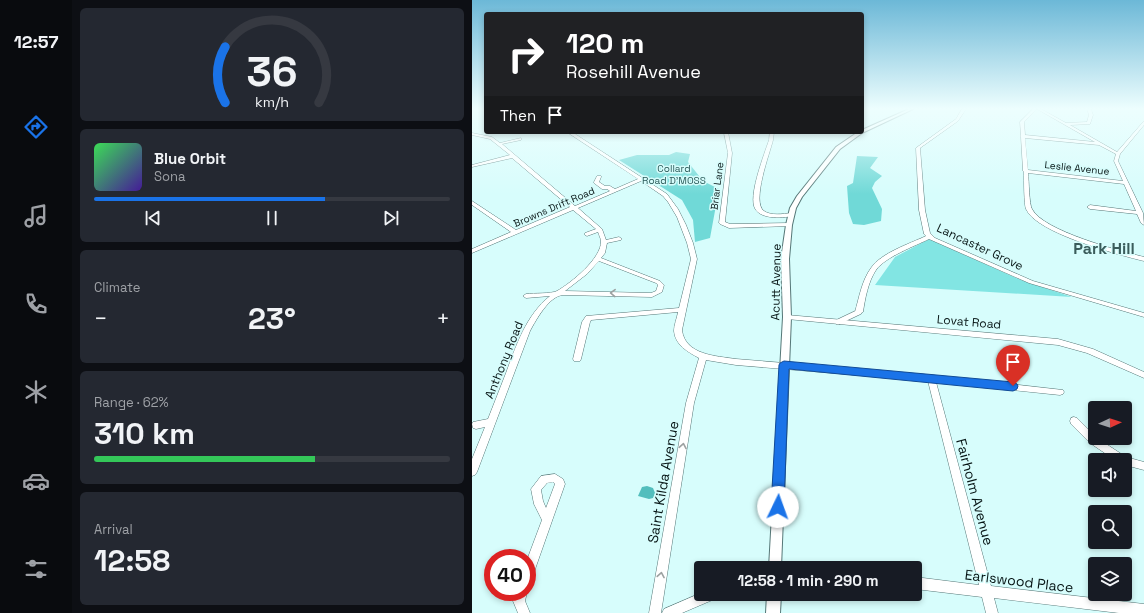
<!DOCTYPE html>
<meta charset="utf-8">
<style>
body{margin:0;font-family:"Space Grotesk",sans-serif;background:#242831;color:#f1f3f6;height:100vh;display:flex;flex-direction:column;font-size:15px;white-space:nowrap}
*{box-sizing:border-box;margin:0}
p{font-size:13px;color:#9ea1a6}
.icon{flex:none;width:22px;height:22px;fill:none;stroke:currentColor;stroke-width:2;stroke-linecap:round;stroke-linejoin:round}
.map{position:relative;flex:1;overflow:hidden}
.drawer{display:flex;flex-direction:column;gap:8px;padding:8px;background:#0d0f14;width:400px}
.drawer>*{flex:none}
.banner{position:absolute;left:12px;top:12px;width:380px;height:122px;border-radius:4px;box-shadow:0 2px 6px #0003;background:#202124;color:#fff;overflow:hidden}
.needle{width:26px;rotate:87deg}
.buttons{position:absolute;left:616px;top:401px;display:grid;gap:8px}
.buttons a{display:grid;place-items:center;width:44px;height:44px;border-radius:4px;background:#171b24;box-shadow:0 2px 6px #0003;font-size:20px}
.speed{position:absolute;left:12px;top:549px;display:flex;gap:8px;font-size:20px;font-weight:700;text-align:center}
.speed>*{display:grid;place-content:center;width:52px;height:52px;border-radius:50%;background:#171b24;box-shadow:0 2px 6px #0003;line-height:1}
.speed .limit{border:6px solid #d22;background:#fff;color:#111}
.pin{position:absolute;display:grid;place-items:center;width:34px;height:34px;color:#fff;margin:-41px -17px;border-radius:50% 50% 50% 0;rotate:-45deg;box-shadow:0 0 4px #0007}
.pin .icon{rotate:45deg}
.me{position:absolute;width:44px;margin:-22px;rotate:3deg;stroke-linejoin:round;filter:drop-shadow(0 0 3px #0008)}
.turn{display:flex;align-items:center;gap:14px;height:84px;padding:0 16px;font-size:18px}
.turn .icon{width:52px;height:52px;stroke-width:2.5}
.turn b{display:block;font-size:28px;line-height:34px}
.then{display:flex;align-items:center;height:38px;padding:0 16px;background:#0003;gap:8px;font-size:15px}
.big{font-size:30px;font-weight:700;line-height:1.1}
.drawer .widget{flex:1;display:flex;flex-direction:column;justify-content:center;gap:6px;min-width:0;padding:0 14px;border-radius:6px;background:#242831}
.drawer .dial{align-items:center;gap:0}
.dial svg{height:104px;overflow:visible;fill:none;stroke:#363941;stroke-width:7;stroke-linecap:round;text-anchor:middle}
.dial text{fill:#f1f3f6;stroke:none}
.song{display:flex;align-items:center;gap:12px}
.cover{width:48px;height:48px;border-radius:6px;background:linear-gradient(135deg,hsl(130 70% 55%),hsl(260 70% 35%))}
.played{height:4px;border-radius:2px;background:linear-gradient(90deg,#1a73e8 65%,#363941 65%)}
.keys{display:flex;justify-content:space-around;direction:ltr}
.heat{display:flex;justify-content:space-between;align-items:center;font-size:22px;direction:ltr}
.charge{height:6px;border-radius:3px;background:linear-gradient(90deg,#34c759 62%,#363941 0)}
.trip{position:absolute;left:222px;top:561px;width:228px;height:40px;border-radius:4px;background:#171b24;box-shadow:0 2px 6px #0003;font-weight:700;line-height:40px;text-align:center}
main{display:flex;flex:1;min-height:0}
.tabs{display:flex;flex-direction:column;width:72px;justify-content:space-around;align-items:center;background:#090b0e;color:#9ea1a6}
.tabs .icon{width:28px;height:28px}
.tabs .current{color:#1a73e8}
.tabs b{font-size:18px;color:#f1f3f6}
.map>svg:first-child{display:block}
</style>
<main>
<nav class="tabs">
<b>12:57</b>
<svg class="icon current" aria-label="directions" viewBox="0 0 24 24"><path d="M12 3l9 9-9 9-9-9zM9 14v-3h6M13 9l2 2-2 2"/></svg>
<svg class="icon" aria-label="music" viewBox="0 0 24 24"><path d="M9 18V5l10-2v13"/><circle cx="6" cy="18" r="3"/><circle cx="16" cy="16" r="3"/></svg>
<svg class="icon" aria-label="phone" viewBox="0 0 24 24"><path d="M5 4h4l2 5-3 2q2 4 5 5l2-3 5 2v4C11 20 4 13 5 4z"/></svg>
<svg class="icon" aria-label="climate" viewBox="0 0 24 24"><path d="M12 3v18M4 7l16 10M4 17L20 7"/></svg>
<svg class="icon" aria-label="car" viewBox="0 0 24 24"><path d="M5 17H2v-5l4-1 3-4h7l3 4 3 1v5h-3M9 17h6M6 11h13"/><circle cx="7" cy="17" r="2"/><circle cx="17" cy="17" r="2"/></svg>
<svg class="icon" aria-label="filters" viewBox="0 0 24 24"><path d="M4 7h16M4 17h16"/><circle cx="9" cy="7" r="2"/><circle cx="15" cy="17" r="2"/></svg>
</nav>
<section class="drawer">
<div class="widget dial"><svg viewBox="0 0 100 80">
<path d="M14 69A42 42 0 1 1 86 69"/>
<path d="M14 69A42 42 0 0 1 14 26" stroke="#1a73e8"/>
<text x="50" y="56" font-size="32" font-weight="700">36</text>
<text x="50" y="72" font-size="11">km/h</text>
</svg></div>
<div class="widget">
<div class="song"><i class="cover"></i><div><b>Blue Orbit</b><p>Sona</p></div></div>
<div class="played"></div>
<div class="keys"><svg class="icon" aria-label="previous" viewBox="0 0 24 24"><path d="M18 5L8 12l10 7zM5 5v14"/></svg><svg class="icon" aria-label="pause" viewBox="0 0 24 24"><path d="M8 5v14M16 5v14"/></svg><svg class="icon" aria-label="next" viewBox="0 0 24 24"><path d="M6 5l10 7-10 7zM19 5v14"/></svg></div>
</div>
<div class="widget"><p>Climate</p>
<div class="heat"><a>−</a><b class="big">23°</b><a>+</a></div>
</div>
<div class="widget"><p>Range · 62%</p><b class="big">310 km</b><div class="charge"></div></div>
<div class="widget"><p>Arrival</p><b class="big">12:58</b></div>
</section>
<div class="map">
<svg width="672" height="613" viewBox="0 0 672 613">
<rect width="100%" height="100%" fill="#d7fdfc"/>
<path fill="#82e5e3" d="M457 239 549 280 600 297 403 285 423 257Z"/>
<g fill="#70d9d7">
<path d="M204 152 218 154 216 162 231 181 247 189 238 238 223 242 221 220 210 200 147 160 165 155H197Z"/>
<path d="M385 156 406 157 398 168 410 176 403 182 400 188 410 209 409 221 392 225 381 224 377 213 375 186 381 183Z"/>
</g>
<path fill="#53bebd" d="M175 486 181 488 183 493 181 498 177 499 166 496 170 487Z"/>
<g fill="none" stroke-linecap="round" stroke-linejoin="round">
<defs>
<path id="pedestrian" d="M366 322 387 312"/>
<g id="minor">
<path d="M490 109H494L486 121 448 148 453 210 458 233 463 238 561 281 672 313V317L557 283 457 239C443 246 413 257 404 270 396 282 393 299 391 312L387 314H384L383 312C387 298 390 280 399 268 409 253 437 244 454 236L452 234 447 210 444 148 484 119Z"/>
<path d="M561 109H565L552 122 553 135 623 142 565 109H569L594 123 615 122 617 115 615 109H619L621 115 618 124 598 125 645 152 672 121V125L648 154 646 161 671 213 672 225 669 223 665 214 618 209 615 207 618 205 664 211 652 184 556 173C557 181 557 204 560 209 571 231 648 251 672 257V261C647 255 564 233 554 209 552 204 552 180 552 172L551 171V170L549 137 548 136 549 135 548 122ZM553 138 627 145 644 154 642 161 651 181 556 170Z"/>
<path d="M95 132H100L195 194 206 209 214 225 221 243 225 259 210 330C213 355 244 356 264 359L459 375 591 390 592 392 591 394 588 395 464 382 519 586 672 604V613H647L522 598 526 613H514L510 597 443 589V577L507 585 456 381 264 365 234 360 222 403 189 613H177L214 403 227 358C216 352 203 345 202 331 202 325 205 318 206 312L119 320 118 322 109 359 108 361H102L101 359 110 322 114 316 207 308 219 259 215 243 205 217 196 202 191 196 169 181 106 208 130 229 134 240 147 237 150 239 149 240 135 243 133 253 129 258 188 281 192 285 190 292 180 297 91 295C77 296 64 320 58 331L5 472 3 475 0 476V459L13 427 4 429 1 428 0 424 1 422 16 419C22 404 28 388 34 373 44 346 54 315 78 296L54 298 51 296 54 294C62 293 79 294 85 291 99 283 130 258 129 241 129 239 127 235 126 232L115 236 113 235V233L124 229 101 210 0 253V249L39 232 0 205V201L44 230 98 207 40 158 0 167V165L38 155 18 139 0 135V133L20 137 28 143 49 138V140L30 144 103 206 138 191 135 189H130L122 183V182L125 176H129V177L127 182 133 186H138L143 189 166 179ZM127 261 184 283 186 285 184 291 179 293 93 291 115 274Z"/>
<path d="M252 132H256L260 153 253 222 258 224 317 223 319 224V226L257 228 248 224 247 223 256 153Z"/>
<path d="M298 132H302L301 140C298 153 279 202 292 211 299 216 311 214 319 213L321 214V216C310 218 286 220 282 206 278 191 292 155 297 140Z"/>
<path d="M312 315H315L586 339 621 349 672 372V378L615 353 586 345 315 319H312L311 317Z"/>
<path d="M602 417 605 418 623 436V438H625L654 457 672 462V470L653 465V460H643L618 443 599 424 598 421 599 418Z"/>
<path d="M83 474 91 479 93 484 61 575 59 579 55 581V560L70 520 62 504 59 489 69 476ZM81 482 83 484 74 508 71 501 69 490 75 483Z"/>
<path d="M43 592H55L53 601 58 613H46L41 601Z"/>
<path d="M229 593 247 594 245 598 210 613H190L192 609Z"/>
</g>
<g id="tertiary">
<path d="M437 109H441L390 133 368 149 330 197 324 208 320 225 317 259 319 317 309 568H297L311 317 309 259 314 225 318 208 325 196 364 147 386 132H390V130Z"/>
<path d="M295 594H309L308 613H294Z"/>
</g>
</defs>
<use href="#pedestrian" stroke="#577" stroke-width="6"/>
<use href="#minor" stroke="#577" stroke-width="1"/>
<use href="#tertiary" stroke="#577" stroke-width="2"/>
<use href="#pedestrian" stroke="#fff" stroke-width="5"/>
<use href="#minor" fill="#fff" fill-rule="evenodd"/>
<use href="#tertiary" fill="#fff" fill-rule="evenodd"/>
</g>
<defs><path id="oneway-chevron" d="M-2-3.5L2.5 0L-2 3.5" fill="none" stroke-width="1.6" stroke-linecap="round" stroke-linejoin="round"/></defs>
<g stroke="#9ca1a1">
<use href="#oneway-chevron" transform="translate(141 293) rotate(-178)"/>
<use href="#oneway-chevron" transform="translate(211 446) rotate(-80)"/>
<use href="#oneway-chevron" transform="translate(189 575) rotate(-80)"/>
</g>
<linearGradient id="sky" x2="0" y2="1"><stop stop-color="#6cb8d7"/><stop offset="0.56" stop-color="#edfefe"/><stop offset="1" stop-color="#edfefe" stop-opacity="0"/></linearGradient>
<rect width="672" height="194" fill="url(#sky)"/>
<path fill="#1a73e8" stroke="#114b97" d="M312 361 541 382 545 384 546 386 545 389 541 391 317 369 312 507 310 512 306 514 301 512 299 507 307 365 308 363Z"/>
<g text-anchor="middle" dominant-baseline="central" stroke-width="3" stroke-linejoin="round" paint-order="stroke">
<g font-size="10" fill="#2a5958" stroke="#d7fdfc">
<text x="202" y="168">Collard<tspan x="202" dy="12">Road D'MOSS</tspan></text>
</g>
<g font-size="10" fill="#071515" stroke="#d7fdfc">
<text transform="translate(605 168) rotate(6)">Leslie Avenue</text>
<text transform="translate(245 186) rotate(-83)">Briar Lane</text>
<text transform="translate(82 207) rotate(-23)">Browns Drift Road</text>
</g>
<g font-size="12" fill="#071515" stroke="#d7fdfc">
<text transform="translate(508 247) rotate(25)">Lancaster Grove</text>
<text transform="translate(304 282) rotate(-89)">Acutt Avenue</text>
<text transform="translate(497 322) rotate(5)">Lovat Road</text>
<text transform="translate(32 360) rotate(-68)">Anthony Road</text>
</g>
<g font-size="14" fill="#071515" stroke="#d7fdfc">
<text transform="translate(191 482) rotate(-80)">Saint Kilda Avenue</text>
<text transform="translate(503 492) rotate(75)">Fairholm Avenue</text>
<text transform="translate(547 581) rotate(7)">Earlswood Place</text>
</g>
<g font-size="16" font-weight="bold" fill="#3a5c5b" stroke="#d7fdfc">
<text x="632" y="248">Park Hill</text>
</g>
</g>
</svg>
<div class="buttons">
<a><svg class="needle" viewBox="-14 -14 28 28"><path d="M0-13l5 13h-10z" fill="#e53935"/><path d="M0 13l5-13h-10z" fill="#9ea1a6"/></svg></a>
<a><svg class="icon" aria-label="sound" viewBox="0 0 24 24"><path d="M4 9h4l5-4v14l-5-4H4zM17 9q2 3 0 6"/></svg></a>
<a><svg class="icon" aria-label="search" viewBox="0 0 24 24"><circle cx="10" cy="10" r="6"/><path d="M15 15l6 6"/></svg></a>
<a><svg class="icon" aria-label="layers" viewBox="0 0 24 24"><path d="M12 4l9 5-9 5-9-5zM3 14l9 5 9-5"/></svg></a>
</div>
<div class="speed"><div class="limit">40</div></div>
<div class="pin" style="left:541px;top:386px;background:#d93025"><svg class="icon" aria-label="arrive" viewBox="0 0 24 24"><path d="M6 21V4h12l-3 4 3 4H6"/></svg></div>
<svg class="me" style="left:306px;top:507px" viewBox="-20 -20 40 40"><circle r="19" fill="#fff"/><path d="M0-13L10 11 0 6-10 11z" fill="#1a73e8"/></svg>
<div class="trip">12:58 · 1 min · 290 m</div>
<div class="banner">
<div class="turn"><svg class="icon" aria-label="right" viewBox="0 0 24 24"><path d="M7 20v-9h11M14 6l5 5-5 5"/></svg><div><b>120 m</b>Rosehill Avenue</div></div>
<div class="then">Then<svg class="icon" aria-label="arrive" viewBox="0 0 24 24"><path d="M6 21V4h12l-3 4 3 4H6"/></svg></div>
</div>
</div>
</main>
